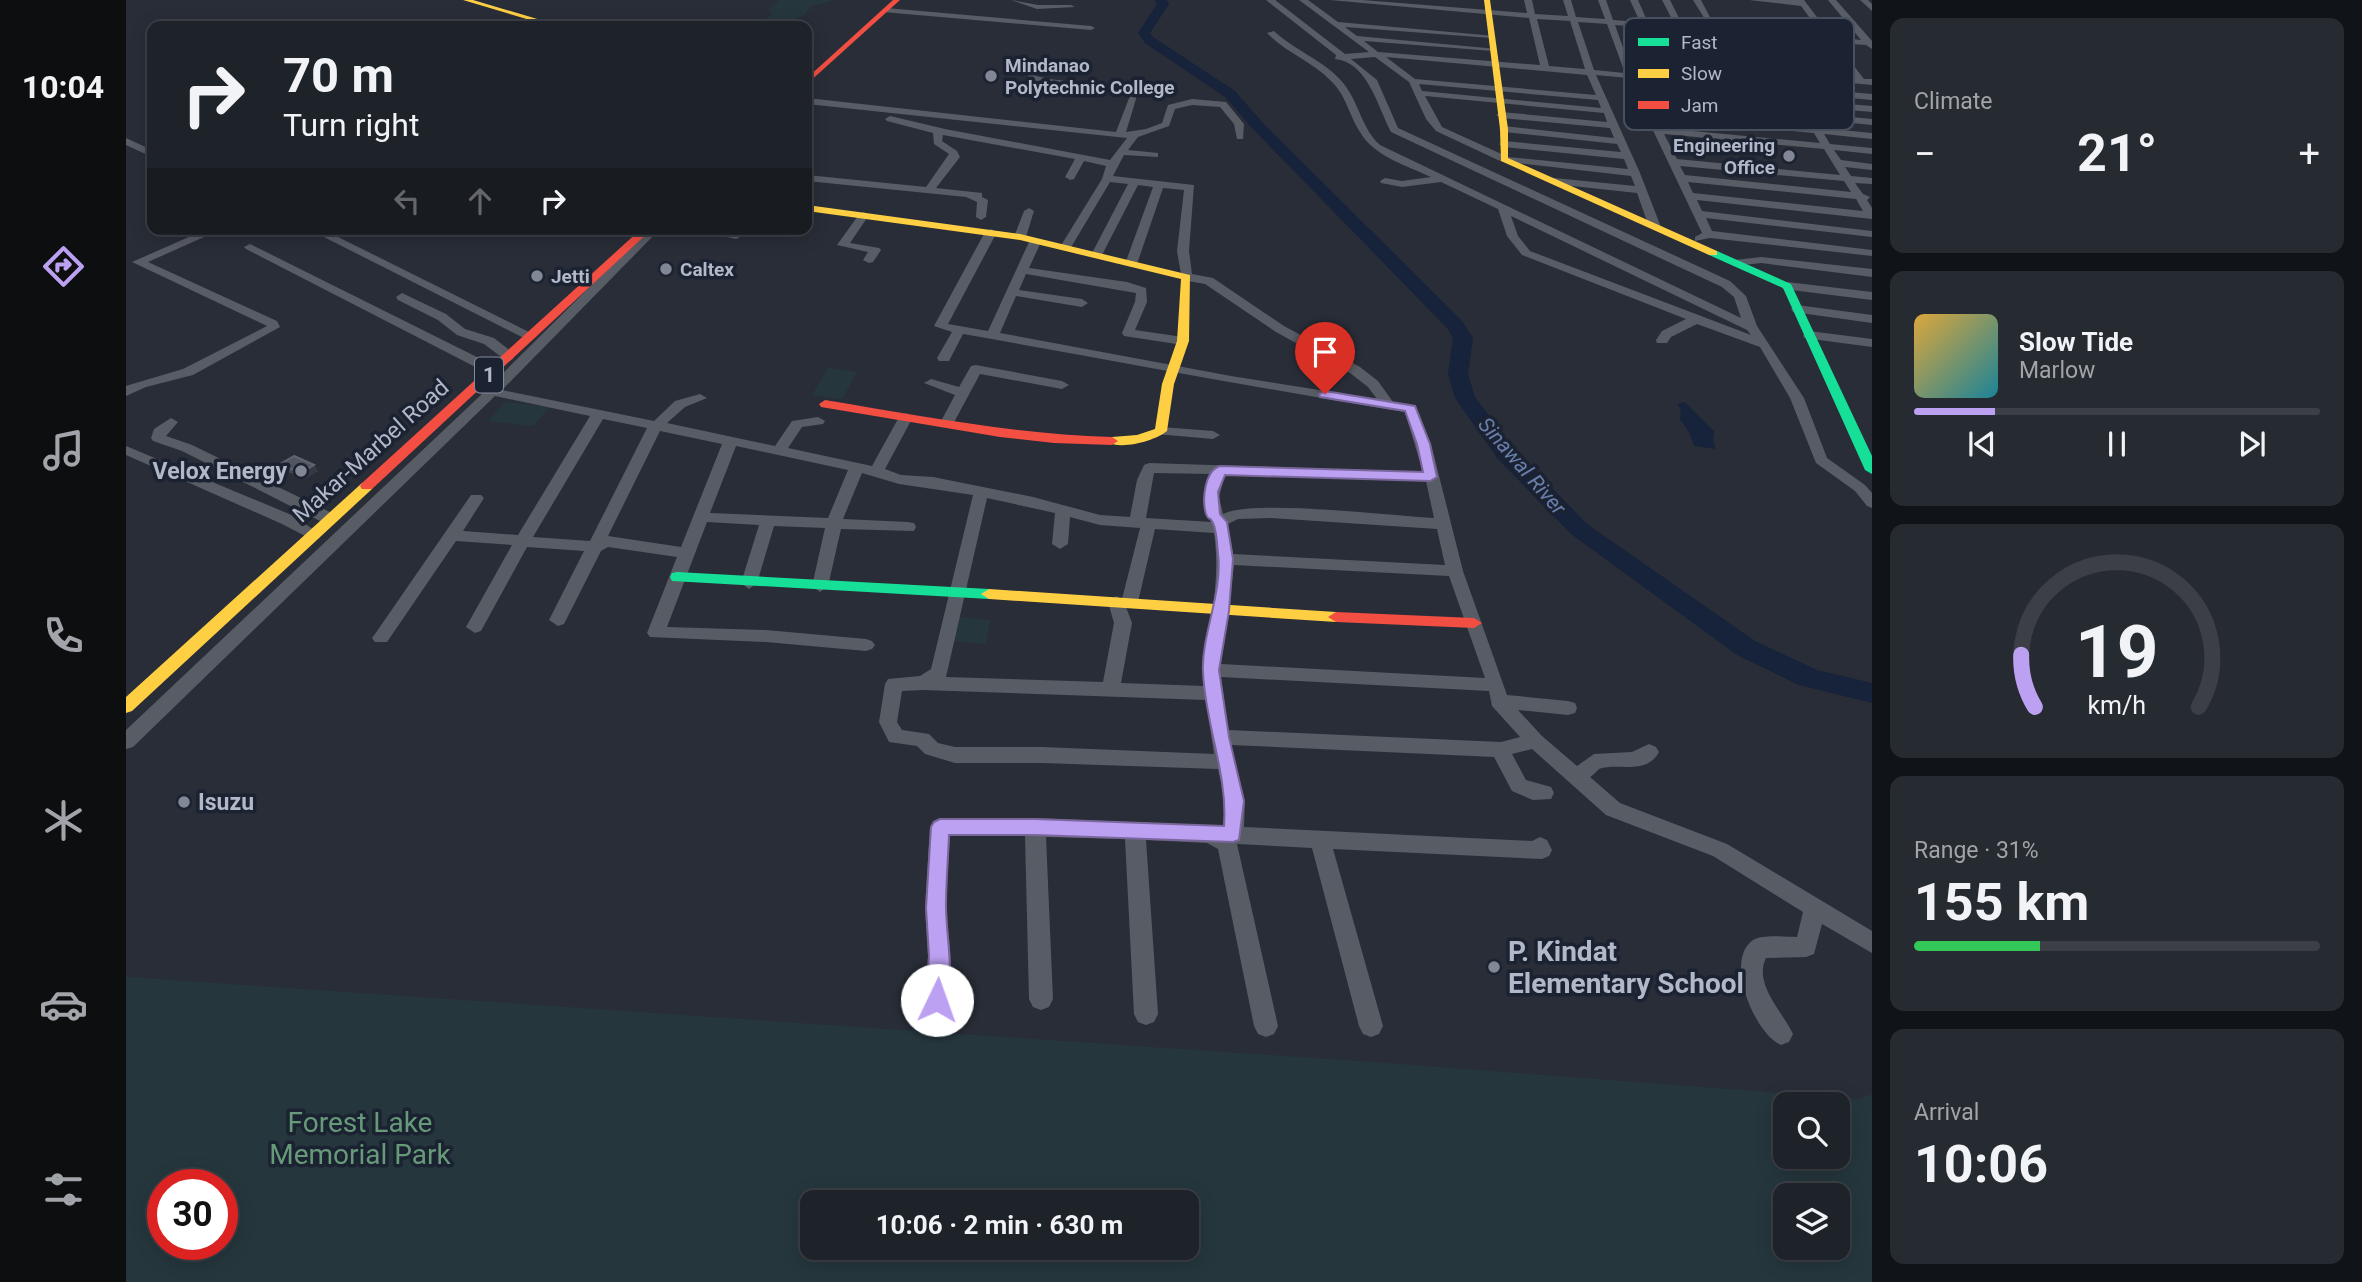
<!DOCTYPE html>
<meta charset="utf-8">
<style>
body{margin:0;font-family:Roboto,sans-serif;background:#262a31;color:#f1f3f6;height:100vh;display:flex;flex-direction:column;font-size:26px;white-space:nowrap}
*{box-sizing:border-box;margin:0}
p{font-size:23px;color:#a1a4a8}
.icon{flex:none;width:38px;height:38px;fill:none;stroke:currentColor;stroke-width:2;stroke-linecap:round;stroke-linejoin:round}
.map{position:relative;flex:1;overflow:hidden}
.drawer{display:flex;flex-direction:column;gap:18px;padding:18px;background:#101317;width:490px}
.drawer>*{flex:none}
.hud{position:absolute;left:21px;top:21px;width:665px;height:214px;border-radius:14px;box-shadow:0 4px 18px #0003,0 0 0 2px #3c3f46;background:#1e2229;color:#f1f3f6;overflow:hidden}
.controls{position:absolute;left:1647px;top:1092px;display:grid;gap:14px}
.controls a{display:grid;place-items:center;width:77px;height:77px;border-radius:14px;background:#1e2229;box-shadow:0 4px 18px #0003,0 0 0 2px #3c3f46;font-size:35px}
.speed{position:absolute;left:21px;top:1169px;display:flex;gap:14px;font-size:35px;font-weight:700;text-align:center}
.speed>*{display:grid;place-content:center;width:91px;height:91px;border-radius:50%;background:#1e2229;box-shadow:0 4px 18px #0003,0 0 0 2px #3c3f46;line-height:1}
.speed .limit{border:10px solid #d22;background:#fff;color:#111}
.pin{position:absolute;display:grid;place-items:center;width:60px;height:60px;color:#fff;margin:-72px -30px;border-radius:50% 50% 50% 0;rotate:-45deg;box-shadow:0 0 7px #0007}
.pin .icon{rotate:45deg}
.me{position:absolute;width:77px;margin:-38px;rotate:3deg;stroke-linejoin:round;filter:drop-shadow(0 0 5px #0008)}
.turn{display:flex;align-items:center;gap:24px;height:147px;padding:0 21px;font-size:32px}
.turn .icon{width:91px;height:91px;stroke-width:2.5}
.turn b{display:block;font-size:49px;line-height:60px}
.lanes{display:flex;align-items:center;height:66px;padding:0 21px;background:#0003;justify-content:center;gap:35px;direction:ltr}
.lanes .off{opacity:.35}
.big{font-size:52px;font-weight:700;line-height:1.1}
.drawer .card{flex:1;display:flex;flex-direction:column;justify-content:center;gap:10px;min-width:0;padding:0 24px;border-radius:14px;background:#262a31}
.drawer .dial{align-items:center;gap:0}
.dial svg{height:182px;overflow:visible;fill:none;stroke:#3c3f46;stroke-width:7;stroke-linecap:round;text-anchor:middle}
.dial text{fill:#f1f3f6;stroke:none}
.song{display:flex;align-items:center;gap:21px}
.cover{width:84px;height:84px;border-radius:10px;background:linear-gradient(135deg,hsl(40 70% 55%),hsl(190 70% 35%))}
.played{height:7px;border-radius:4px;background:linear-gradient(90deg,#bca0f2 20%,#3c3f46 20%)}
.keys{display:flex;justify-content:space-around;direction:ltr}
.heat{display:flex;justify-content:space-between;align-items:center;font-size:38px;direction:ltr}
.charge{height:10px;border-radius:5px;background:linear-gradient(90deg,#34c759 31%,#3c3f46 0)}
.trip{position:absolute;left:674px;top:1190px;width:399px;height:70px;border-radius:14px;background:#1e2229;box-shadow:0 4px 18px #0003,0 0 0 2px #3c3f46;font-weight:700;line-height:70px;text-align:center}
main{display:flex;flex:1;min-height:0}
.menu{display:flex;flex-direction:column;width:126px;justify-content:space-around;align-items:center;background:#0c0e10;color:#a1a4a8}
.menu .icon{width:49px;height:49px}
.menu .active{color:#bca0f2}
.menu b{font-size:32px;color:#f1f3f6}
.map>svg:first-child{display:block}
</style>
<main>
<nav class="menu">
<b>10:04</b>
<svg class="icon active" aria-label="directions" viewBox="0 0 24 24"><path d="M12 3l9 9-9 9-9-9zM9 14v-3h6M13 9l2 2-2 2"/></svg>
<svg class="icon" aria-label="music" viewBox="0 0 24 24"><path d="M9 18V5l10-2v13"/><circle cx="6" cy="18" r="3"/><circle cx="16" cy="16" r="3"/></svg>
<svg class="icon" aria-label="phone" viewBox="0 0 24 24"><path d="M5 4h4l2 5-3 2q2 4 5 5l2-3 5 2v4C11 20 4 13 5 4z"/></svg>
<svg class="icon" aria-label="climate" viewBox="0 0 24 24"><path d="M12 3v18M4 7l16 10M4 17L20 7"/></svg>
<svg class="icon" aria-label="car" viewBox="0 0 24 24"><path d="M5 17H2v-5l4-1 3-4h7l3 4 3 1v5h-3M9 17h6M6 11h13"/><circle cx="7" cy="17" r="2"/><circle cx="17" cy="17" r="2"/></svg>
<svg class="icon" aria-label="filters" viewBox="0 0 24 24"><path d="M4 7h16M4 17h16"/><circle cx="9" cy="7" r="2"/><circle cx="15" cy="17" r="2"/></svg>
</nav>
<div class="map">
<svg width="1746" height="1282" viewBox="0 0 1746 1282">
<rect width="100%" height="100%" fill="#282d37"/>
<g fill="#25373d" fill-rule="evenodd">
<path d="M653 0H706V1L683 7 680 14 661 23 672 26H630L647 13 642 10Z"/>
<path d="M702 368 731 372 716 399 686 395Z"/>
<path d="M379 402 424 407 407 426 362 421Z"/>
<path d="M832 617 864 620 860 644 827 641Z"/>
<path d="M0 977 1260 1063 1733 1099 1746 1094V1282H0ZM1712 1104V1157H1659V1104ZM37 1185H96V1244H37ZM1712 1195V1248H1659V1195ZM1060 1202V1248H686V1202Z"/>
</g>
<path fill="#17223b" d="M1559 402 1588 431 1587 440 1590 449 1568 446 1563 432 1554 419 1555 410 1551 404Z"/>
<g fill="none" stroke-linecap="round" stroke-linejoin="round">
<path fill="#17223b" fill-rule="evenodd" d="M1029 0H1041L1043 4 1024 33 1027 37 1109 91 1136 122 1336 321 1347 338 1342 374 1349 397 1388 449 1461 524 1629 641 1691 670 1746 683V703L1673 685 1611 655 1445 534 1372 459 1329 398 1322 374 1327 338 1321 328 1126 128 1099 97 1019 43 1012 33 1031 4Z"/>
<g fill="#585c65" fill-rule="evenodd">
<path d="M885 0 912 5H945L949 7 911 9Z"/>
<path d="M1140 0H1149L1219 54 1243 52 1173 0H1182L1212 22 1369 36 1365 38 1219 27 1231 36 1371 49 1367 51 1238 41 1252 52 1414 65 1403 18 1204 0H1236L1401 13 1398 0H1406L1409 14 1442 16 1437 0H1445L1450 17 1479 19 1472 0H1480L1487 20 1514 22 1504 0H1512L1522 23 1549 25 1536 0H1544L1557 26 1698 37 1675 6 1623 0H1678L1706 37 1735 40 1702 0H1710L1746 41V49L1740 45 1710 43 1738 79H1746V85L1661 77 1663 81 1659 84 1652 77 1504 64 1508 74 1746 94V100L1511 79 1515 87 1746 106V112L1518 92 1528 113 1684 127 1682 125 1687 122 1694 128 1746 133V139L1698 134 1704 144 1746 148V154L1708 150 1715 160 1746 164V170L1719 167 1725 176 1746 178V184L1729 183 1737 194 1744 197 1741 200 1746 208V219L1571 200 1576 211 1746 231V237L1580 218 1586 231 1746 250V256L1584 238 1569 241V237L1576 233 1502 78 1470 75 1514 173 1535 227 1529 230 1523 227 1511 193 1428 184 1423 181 1428 178 1509 186 1505 176 1374 161 1310 131 1300 119 1283 82 1249 57 1225 59 1251 80 1272 128 1604 281 1620 296 1631 326 1678 398 1701 458 1739 485 1746 493V508L1741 506 1729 491 1690 463 1664 398 1634 347 1571 324 1545 337 1541 343H1531L1530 340 1536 331 1560 319 1396 255 1381 236 1372 209 1315 182 1276 187 1255 183 1254 181 1259 178 1276 181 1305 177C1282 166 1247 156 1234 132 1223 115 1220 95 1205 81 1186 61 1160 53 1141 33L1148 31C1169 51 1200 61 1218 84 1233 103 1236 129 1254 145L1615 318 1608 297 1596 287 1265 132C1252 108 1242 62 1209 59L1210 55ZM1411 19 1444 21 1459 69 1423 66ZM1452 22 1481 24 1499 73 1468 70ZM1489 25 1516 27 1531 61 1501 59ZM1524 28 1551 30 1569 64 1540 62ZM1560 30 1587 33 1606 68 1578 65ZM1596 33 1625 36 1648 71 1615 68ZM1634 36 1665 39 1690 75 1657 72ZM1674 40 1701 42 1728 78 1700 75ZM1260 57 1461 75 1470 95 1289 79ZM1293 84 1472 100 1475 108 1296 91ZM1299 96 1478 113 1481 122 1375 112 1370 115 1375 118 1484 128 1488 138 1378 126 1373 129 1378 132 1491 144 1495 152 1378 141 1373 144 1378 147 1498 159 1502 169 1382 157 1316 127ZM1531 119 1688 133 1694 143 1535 128ZM1538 134 1698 149 1714 175 1551 159ZM1554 166 1718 181 1725 192 1559 175ZM1562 182 1730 199 1737 211 1567 193ZM1385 216 1621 330 1625 335 1404 251 1392 236Z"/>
<path d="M1567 0H1575L1586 21H1580Z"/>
<path d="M1734 0H1742L1746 4V11Z"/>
<path d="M760 8 965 26 969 28 965 30 757 12Z"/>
<path d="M912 65 916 68 910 76 923 79 1013 89 1000 132 1020 129 1036 123 1042 105 1066 99 1100 102 1118 124 1117 139H1111L1108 124 1094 107 1066 105 1049 109 1043 126 1012 137 1002 150 1032 153V157L998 155 987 176 1068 185 1063 251 1066 274 1087 278 1158 326 1234 367 1252 381 1267 402 1290 406 1305 444 1337 571 1381 695 1442 701 1449 703 1451 708 1449 713 1442 715 1392 710 1416 736 1451 766 1468 754 1506 752 1523 744 1530 747 1533 752C1520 776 1492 762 1473 769 1472 770 1465 777 1464 777L1494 803 1601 844 1746 931V953L1696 924 1688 954 1680 957 1640 958C1627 984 1657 1012 1667 1034L1663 1042 1655 1045C1630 1035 1597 961 1627 940 1637 934 1659 937 1671 937L1677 912 1587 856 1480 815 1406 749 1386 754 1400 780 1425 787 1428 793 1425 799 1407 800 1386 791 1368 757 1105 745 1119 801 1118 827 1406 841 1414 837 1421 840 1426 850 1423 856 1416 859 1207 849 1257 1026 1253 1034 1245 1037 1237 1034 1233 1026 1186 848 1111 844 1152 1026 1148 1034 1140 1037 1132 1034 1128 1026 1092 849 1081 843 1020 840 1032 1014 1028 1022 1020 1025 1012 1022 1008 1014 999 839 920 837 927 999 923 1007 915 1010 907 1007 903 999 899 836H824C823 860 820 884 821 908 821 939 832 979 819 1008L811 1011 803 1008 799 1000 802 956 799 908 804 827 807 821 814 818H909L1097 826 1099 801 1092 769 916 763H829L799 754 791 746 763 742 753 722 759 684 762 679 794 676 805 669 847 495 773 484 736 473 717 519 782 522 788 523 790 527 788 531 715 529 702 586 694 592 686 586 699 528 648 526 631 583 623 589 615 583 633 525 581 522 541 627 640 630 740 639 746 641 749 645 746 649 740 651 640 642 524 637 521 633 551 557 482 547 475 551 438 624 432 626 423 620 458 551 401 547 355 631 349 633 340 627 386 545 330 541 261 642H249L246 638 249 634 345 495H355L358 498 337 531 392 535 464 416 369 396 7 747 0 749V730L356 394 344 391V385L363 387 522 229H534L376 390 528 421 549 401 574 394 581 398 559 407 541 423 649 446 666 421 692 417 699 421 697 424 676 427 662 448 746 466 773 417 780 413 787 417 759 469 775 475 807 477 907 497 974 515 1004 517 1011 480 1018 465 1023 463 1297 472 1279 412C1131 388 985 360 837 334L823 361H813L811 358 826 332 808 326 859 232 865 229 871 232 822 324 862 331 903 242 909 239 915 242 903 268 1001 282 1020 288 1021 302 1009 330 1057 337 1063 341 1057 345 998 336 996 333 1009 302 1010 293 900 274 893 290 956 299 962 303 956 307 890 296 874 333 1105 376 1251 399 1242 387 1224 373 1150 332 1079 284 1056 280 1051 251 1058 190 1037 188 1011 264 1005 267 999 264 1027 187 1012 185 975 257 965 255 1002 184 984 182 944 249 934 247 976 179 980 166 958 161 948 179 944 180 939 177 949 159 817 135 816 141 831 151 834 157 810 188 856 193V197L862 200 860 217 855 220 850 217 851 202 840 197 681 181V175L800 187 823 154 808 144 807 133 761 121 759 119 764 116 819 129 984 160 1001 138 681 104V98L990 132 1005 93 922 85 902 79V75ZM477 419 521 428 464 541 407 537ZM534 431 596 444 555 547 482 536ZM610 446 722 470 702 518 584 513ZM1028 473 1085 474 1078 503 1086 522 1020 518ZM1099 475 1300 481 1308 518C1268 516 1125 499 1097 514L1093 497ZM861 498 929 513 926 544 934 549 942 544 944 517 974 525 1014 528 996 599 990 596 982 602 988 623 977 682 820 677ZM1145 518 1311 529 1319 565 1107 554 1102 524 1112 519ZM1029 529 1088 533C1092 560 1090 587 1086 615 1082 639 1075 662 1078 686L995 683 1006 623 1000 607 1010 606 1012 602ZM1108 565 1323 576 1359 678 1095 664ZM1095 677 1363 691 1366 706 1394 737 1375 742 1102 730ZM797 690 1080 700 1088 754 916 747H829L812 743 803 734 776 730 771 722 776 691Z"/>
<path d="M1530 99 1746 119V125L1527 104 1525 102Z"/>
<path d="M0 138 26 150V157L0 145Z"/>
<path d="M903 208 908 211 900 237 890 239 888 237 898 211Z"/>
<path d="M738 212 743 215 724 243 753 248 755 250 747 262 743 263 737 260 742 252 711 245 734 213Z"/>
<path d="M81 229H96L22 262 151 321 154 327 67 375 20 387 0 396V386L3 385 57 369 141 326 6 262Z"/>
<path d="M182 229H196L411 336 405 340 400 339Z"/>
<path d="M564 229H590L616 236 610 239Z"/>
<path d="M124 244 373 368 375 371 373 374H363L120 249 118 247Z"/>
<path d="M1635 257 1746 269V277L1635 263 1609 266 1603 263 1609 260Z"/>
<path d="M1661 282 1746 292V300L1657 289 1655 286Z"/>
<path d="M276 293 320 314 339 329 368 338 386 352 387 359 380 363 375 362 374 356 358 344 331 335 312 320 272 300 270 297Z"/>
<path d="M1671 305 1746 315V323L1667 312 1665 309Z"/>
<path d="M1683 331 1746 339V347L1678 338 1677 335Z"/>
<path d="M850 365 936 381 943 385 936 389 854 374 826 426H816L814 423 829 395 798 383 805 379 833 387 845 366Z"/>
<path d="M45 418 52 422 40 436 66 445 210 515 212 519 204 524 198 523 56 451 27 441 25 438 28 429Z"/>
<path d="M1035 427 1087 431 1094 435 1087 439 1030 434 1028 431Z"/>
<path d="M0 446 168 516 195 535 187 540 156 524 0 455Z"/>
</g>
<g fill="#16e098" fill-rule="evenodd">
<path d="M1583 251H1591L1665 284 1746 456V474L1739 470 1657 288 1583 255Z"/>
<path d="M551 572 863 589 871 594 863 599 546 581 544 577 546 573Z"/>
</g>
<g fill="#ffcf43" fill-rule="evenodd">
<path d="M337 0H347L435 26H424Z"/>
<path d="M1358 0H1364L1382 129V158L1591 251V255H1583L1375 161 1374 129Z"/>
<path d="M681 205 894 234 1064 275 1063 341 1048 384 1041 431C1029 441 993 451 980 441L986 437 1011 435 1029 429 1036 384 1051 341 1055 279 894 240 681 211Z"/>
<path d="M241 482 246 483 248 486 246 489 6 711 0 713V697L236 483Z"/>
<path d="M863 589 1210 612 1218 617 1210 622 863 599 855 594Z"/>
</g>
<g fill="#f24e42" fill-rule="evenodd">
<path d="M767 0H774L681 84V78Z"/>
<path d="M515 229H526L246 489H236L234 486 236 483Z"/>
<path d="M699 400C795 416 889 434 986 437L992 441 986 445 928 443 874 437 695 407 693 404Z"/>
<path d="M1210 612 1348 618 1356 623 1348 628 1210 622 1202 617Z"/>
</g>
</g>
<path fill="#454954" d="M154 464 188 465 192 471 178 479 158 470Z"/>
<path fill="#353943" d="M188 465 192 471 178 479 175 473Z"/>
<path fill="#515560" stroke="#606570" stroke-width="2" d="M168 456 188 465 175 473 154 464Z"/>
<path fill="#bca0f2" stroke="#7a689d" stroke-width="2" d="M1199 391 1289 406 1304 444 1311 477 1304 481 1099 475 1092 492 1094 514 1101 522 1107 559 1103 611 1093 670 1103 737 1118 801 1113 840 1107 842 909 835H823C822 859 820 883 820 907 820 936 830 980 818 1007L811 1010 803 1007 800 1000 803 956 800 908 805 827 808 822 814 819H909L1098 826C1102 774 1079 724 1077 672 1075 636 1097 592 1092 554 1091 545 1091 531 1087 523 1083 515 1083 522 1080 514 1076 501 1078 471 1094 466L1297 472 1291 444 1279 411 1194 397 1193 394Z"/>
<g fill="#818795" stroke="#1b2232" stroke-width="2.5">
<circle cx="865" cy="76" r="7"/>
<circle cx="1663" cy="156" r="7"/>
<circle cx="540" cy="269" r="7"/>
<circle cx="411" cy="276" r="7"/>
<circle cx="175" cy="471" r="7"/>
<circle cx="58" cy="802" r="7"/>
<circle cx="1368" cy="967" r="7"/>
</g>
<g text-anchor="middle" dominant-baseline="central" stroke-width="7" stroke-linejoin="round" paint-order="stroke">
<g font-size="19" font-weight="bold" fill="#b1b8c8" stroke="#1b2232" text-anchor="start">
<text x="879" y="65">Mindanao<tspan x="879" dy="22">Polytechnic College</tspan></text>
<text x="1649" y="145" text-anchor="end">Engineering<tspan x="1649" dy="22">Office</tspan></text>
<text x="554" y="269">Caltex</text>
<text x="425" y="276">Jetti</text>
</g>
<rect fill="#1b2232" stroke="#848b9b" stroke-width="2" x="349" y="357.5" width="28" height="35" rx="5"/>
<g font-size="21" font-weight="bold" fill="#b1b8c8">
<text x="363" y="375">1</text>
</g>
<g font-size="21" font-style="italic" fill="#697ea9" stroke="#1b2232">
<text transform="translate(1396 466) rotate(49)">Sinawal River</text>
</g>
<g font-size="23" fill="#b1b8c8" stroke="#1b2232">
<text transform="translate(245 451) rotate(-42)">Makar-Marbel Road</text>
</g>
<g font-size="23" font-weight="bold" fill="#b1b8c8" stroke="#1b2232" text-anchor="end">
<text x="161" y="471">Velox Energy</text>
<text x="72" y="802" text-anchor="start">Isuzu</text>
</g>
<g font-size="28" font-weight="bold" fill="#b1b8c8" stroke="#1b2232" text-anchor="start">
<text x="1382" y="951">P. Kindat<tspan x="1382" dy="32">Elementary School</tspan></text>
</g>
<g font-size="28" fill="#679a78" stroke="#1b2232">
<text x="234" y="1122">Forest Lake<tspan x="234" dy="32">Memorial Park</tspan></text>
</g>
</g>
<rect x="1498" y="18" width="230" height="112" rx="10" fill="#1b2232" stroke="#484f5f" stroke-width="2"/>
<rect x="1512" y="38" width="31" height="8" fill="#16e098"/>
<rect x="1512" y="69" width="31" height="9" fill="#ffcf43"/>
<rect x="1512" y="101" width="31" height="8" fill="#f24e42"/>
<g font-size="19" fill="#b1b8c8">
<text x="1555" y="49">Fast</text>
<text x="1555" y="80">Slow</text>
<text x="1555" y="112">Jam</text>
</g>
</svg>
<div class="controls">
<a><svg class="icon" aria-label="search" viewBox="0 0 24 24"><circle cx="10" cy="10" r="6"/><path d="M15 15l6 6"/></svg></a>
<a><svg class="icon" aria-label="layers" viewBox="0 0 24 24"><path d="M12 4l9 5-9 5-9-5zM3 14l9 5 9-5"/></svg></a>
</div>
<div class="speed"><div class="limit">30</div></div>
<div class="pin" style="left:1199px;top:394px;background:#d93025"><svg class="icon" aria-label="arrive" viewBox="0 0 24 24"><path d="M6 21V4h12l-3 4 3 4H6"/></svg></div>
<svg class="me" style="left:811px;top:1000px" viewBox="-20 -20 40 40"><circle r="19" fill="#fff"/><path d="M0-13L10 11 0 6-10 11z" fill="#bca0f2"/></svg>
<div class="trip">10:06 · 2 min · 630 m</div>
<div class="hud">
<div class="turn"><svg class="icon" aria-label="right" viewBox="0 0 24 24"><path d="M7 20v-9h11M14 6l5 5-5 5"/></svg><div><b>70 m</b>Turn right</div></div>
<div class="lanes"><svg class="icon off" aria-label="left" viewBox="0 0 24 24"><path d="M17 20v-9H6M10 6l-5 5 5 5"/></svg><svg class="icon off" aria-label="ahead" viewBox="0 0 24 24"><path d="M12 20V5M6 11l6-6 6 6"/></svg><svg class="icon" aria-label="right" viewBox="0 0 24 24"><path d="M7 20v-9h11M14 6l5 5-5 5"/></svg></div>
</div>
</div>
<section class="drawer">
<div class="card"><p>Climate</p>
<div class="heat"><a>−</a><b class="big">21°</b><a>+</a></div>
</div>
<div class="card">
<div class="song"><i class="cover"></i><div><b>Slow Tide</b><p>Marlow</p></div></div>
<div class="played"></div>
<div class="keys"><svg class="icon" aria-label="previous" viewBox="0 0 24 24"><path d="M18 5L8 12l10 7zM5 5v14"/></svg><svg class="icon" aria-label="pause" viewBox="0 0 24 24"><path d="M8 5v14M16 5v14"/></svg><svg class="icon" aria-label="next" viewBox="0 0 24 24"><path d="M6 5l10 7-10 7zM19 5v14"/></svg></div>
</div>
<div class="card dial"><svg viewBox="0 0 100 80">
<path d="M14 69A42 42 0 1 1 86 69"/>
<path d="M14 69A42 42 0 0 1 8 46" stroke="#bca0f2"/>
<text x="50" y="56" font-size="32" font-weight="700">19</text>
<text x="50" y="72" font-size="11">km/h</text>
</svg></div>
<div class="card"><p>Range · 31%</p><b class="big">155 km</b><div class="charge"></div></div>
<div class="card"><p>Arrival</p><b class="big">10:06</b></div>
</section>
</main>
